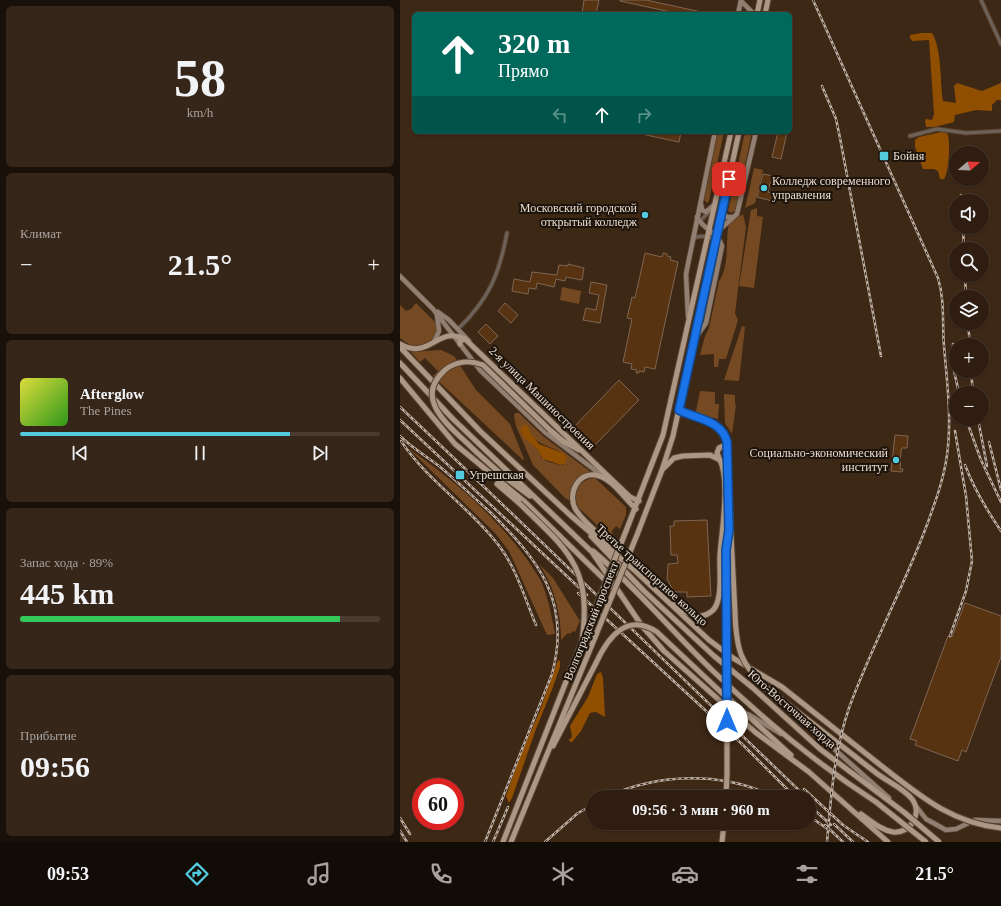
<!DOCTYPE html>
<html lang="ru">
<meta charset="utf-8">
<style>
body{margin:0;font-family:"Times New Roman",serif;background:#362619;color:#f1f3f6;height:100vh;display:flex;flex-direction:column;font-size:15px;white-space:nowrap}
*{box-sizing:border-box;margin:0}
p{font-size:13px;color:#a7a29f}
.icon{flex:none;width:22px;height:22px;fill:none;stroke:currentColor;stroke-width:2;stroke-linecap:round;stroke-linejoin:round}
.map{position:relative;flex:1;overflow:hidden}
.panel{display:flex;flex-direction:column;gap:6px;padding:6px;background:#191009;width:400px}
.panel>*{flex:none}
.top-card{position:absolute;left:12px;top:12px;width:380px;height:122px;border-radius:6px;box-shadow:0 1px 3px #0004,0 0 0 1px #493b30;background:#00695c;color:#fff;overflow:hidden}
.needle{width:26px;rotate:71deg}
.tools{position:absolute;left:549px;top:146px;display:grid;gap:8px}
.tools a{display:grid;place-items:center;width:40px;height:40px;border-radius:50%;background:#2e1d10;box-shadow:0 1px 3px #0004,0 0 0 1px #493b30;font-size:20px}
.speed{position:absolute;left:12px;top:778px;display:flex;gap:8px;font-size:20px;font-weight:700;text-align:center}
.speed>*{display:grid;place-content:center;width:52px;height:52px;border-radius:50%;background:#2e1d10;box-shadow:0 1px 3px #0004,0 0 0 1px #493b30;line-height:1}
.speed .limit{border:6px solid #d22;background:#fff;color:#111}
.pin{position:absolute;display:grid;place-items:center;width:34px;height:34px;color:#fff;margin:-17px;border-radius:8px;box-shadow:0 2px 6px #0006}
.me{position:absolute;width:44px;margin:-22px;rotate:0deg;stroke-linejoin:round;filter:drop-shadow(0 0 3px #0008)}
.turn{display:flex;align-items:center;gap:14px;height:84px;padding:0 20px;font-size:18px}
.turn .icon{width:52px;height:52px;stroke-width:2.5}
.turn b{display:block;font-size:28px;line-height:34px}
.lanes{display:flex;align-items:center;height:38px;padding:0 20px;background:#0003;justify-content:center;gap:20px;direction:ltr}
.lanes .off{opacity:.35}
.big{font-size:30px;font-weight:700;line-height:1.1}
.panel .tile{flex:1;display:flex;flex-direction:column;justify-content:center;gap:6px;min-width:0;padding:0 14px;border-radius:6px;background:#362619}
.panel .dial{align-items:center;gap:0}
.dial b{font-size:52px;line-height:1}
.song{display:flex;align-items:center;gap:12px}
.cover{width:48px;height:48px;border-radius:6px;background:linear-gradient(135deg,hsl(60 70% 55%),hsl(110 70% 35%))}
.played{height:4px;border-radius:2px;background:linear-gradient(90deg,#54cade 75%,#493b30 75%)}
.keys{display:flex;justify-content:space-around;direction:ltr}
.heat{display:flex;justify-content:space-between;align-items:center;font-size:22px;direction:ltr}
.charge{height:6px;border-radius:3px;background:linear-gradient(90deg,#34c759 89%,#493b30 0)}
.trip{position:absolute;left:186px;top:790px;width:230px;height:40px;border-radius:20px;background:#2e1d10;box-shadow:0 1px 3px #0004,0 0 0 1px #493b30;font-weight:700;line-height:40px;text-align:center}
.tabs{display:flex;height:64px;justify-content:space-around;align-items:center;background:#120c06;color:#a7a29f}
.tabs .icon{width:28px;height:28px}
.tabs .on{color:#54cade}
.tabs b{font-size:18px;color:#f1f3f6}
main{display:flex;flex:1;min-height:0}
.map>svg:first-child{display:block}
</style>
<main>
<section class="panel">
<div class="tile dial"><b>58</b><p>km/h</p></div>
<div class="tile"><p>Климат</p>
<div class="heat"><a>−</a><b class="big">21.5°</b><a>+</a></div>
</div>
<div class="tile">
<div class="song"><i class="cover"></i><div><b>Afterglow</b><p>The Pines</p></div></div>
<div class="played"></div>
<div class="keys"><svg class="icon" aria-label="previous" viewBox="0 0 24 24"><path d="M18 5L8 12l10 7zM5 5v14"/></svg><svg class="icon" aria-label="pause" viewBox="0 0 24 24"><path d="M8 5v14M16 5v14"/></svg><svg class="icon" aria-label="next" viewBox="0 0 24 24"><path d="M6 5l10 7-10 7zM19 5v14"/></svg></div>
</div>
<div class="tile"><p>Запас хода · 89%</p><b class="big">445 km</b><div class="charge"></div></div>
<div class="tile"><p>Прибытие</p><b class="big">09:56</b></div>
</section>
<div class="map">
<svg width="601" height="842" viewBox="0 0 601 842">
<rect width="100%" height="100%" fill="#3d2715"/>
<g fill="#754a22" fill-rule="evenodd">
<path d="M318 132H324L309 201 307 203 304 200Z"/>
<path d="M345 132H352L335 211 331 213 328 211Z"/>
<path d="M354 168 363 170 355 203 345 208Z"/>
<path d="M357 208V216L363 217 354 288 339 286 351 210Z"/>
<path d="M343 214 346 227 335 313 338 320 326 359H319L318 367H314V354L300 355 305 336 309 328 319 281C330 266 325 241 329 223Z"/>
<path d="M162 287 181 291 179 304 160 300Z"/>
<path d="M16 303 37 324 35 337 31 342C18 348 11 347 0 338V305L6 311 11 309Z"/>
<path d="M342 326 345 327 339 381 324 380Z"/>
<path d="M41 350 54 356 76 390 110 424 124 459 123 460 33 376 38 371 25 358 20 362 11 352Z"/>
<path d="M300 391 315 392V404H319L318 419 298 414 296 411Z"/>
<path d="M324 394 335 395V405H336L332 434 325 423Z"/>
<path d="M115 413H119L143 436 192 473C178 478 169 484 170 501L165 498 133 465 116 426 114 416ZM128 426C131 447 156 445 167 457L163 465C158 465 146 462 142 458 140 455 139 452 137 449 131 442 124 439 120 430Z"/>
<path d="M8 448C52 478 101 521 131 565 135 572 141 579 143 586 149 601 152 618 155 634L147 635 109 551 95 533Z"/>
<path d="M195 478 226 507V515L220 529 216 526 212 531 213 535 217 539 215 542 179 508C170 493 179 479 195 478Z"/>
<path d="M139 564 153 578 180 621 175 632 173 631 170 634 168 633 161 640C161 613 154 586 139 564Z"/>
</g>
<g fill="#904f00">
<path d="M521 33H532C542 49 540 83 543 101L556 103 554 86 557 83 582 91 601 83V100H597L592 105V111L576 110 555 115 554 122 535 127H526L525 120 526 119 532 120 534 114 529 40 512 41 510 38V35Z"/>
<path d="M541 132 547 133C551 138 549 174 544 179H540L538 171 534 169H523L515 147V140L519 137Z"/>
<path d="M123 425 128 426 130 432 139 444 163 453 167 457 165 463 161 465 143 459 137 449 124 438 120 430Z"/>
<path d="M158 660 160 661V667L153 687 136 729 112 798 109 803 106 796 120 756 139 713Z"/>
<path d="M201 672 203 678 205 717 196 712 190 713 181 731 172 742H170L169 740 172 737 170 726 188 697 197 674Z"/>
</g>
<g fill="#573312" stroke="#7f6652">
<path d="M184 0H199L196 14H182Z"/>
<path d="M220 0H246L306 13V14H280L220 1Z"/>
<path d="M237 132H281L279 142 237 133Z"/>
<path d="M378 132H387L381 159 372 157Z"/>
<path d="M363 174 378 177 376 184 370 183 368 192 374 194 372 201 357 197Z"/>
<path d="M245 253 262 257 263 253 267 254V256L271 257 270 260 278 262 255 369 245 367 244 372 239 371V373H236L237 370 231 369 232 364 223 362 232 319 227 318 232 297 235 298Z"/>
<path d="M168 264 184 268 182 280 166 277 165 281 156 279 154 287 137 283 136 289 129 288 128 294 112 291 114 279 130 282 132 272 157 275 159 265 168 266Z"/>
<path d="M191 282 207 285 200 323 183 320 186 308 196 310 199 295 189 293Z"/>
<path d="M105 303 118 315 111 323 98 311Z"/>
<path d="M86 324 98 336 90 344 78 332Z"/>
<path d="M219 380 239 400 192 448 172 429Z"/>
<path d="M495 435 508 436 507 448H502L501 451 500 469H503L502 472 491 471Z"/>
<path d="M307 520 311 596 287 597V592H276L273 590 267 579 268 564 278 563 277 555H271L270 526H274V521Z"/>
<path d="M565 603 601 616V657L566 752 562 750 558 761 515 745 517 741 510 739 548 636 552 637Z"/>
</g>
<g fill="none" stroke-linecap="round" stroke-linejoin="round">
<defs>
<g id="street">
<path d="M581 0 601 44"/>
<path d="M510 136 537 129 566 133 601 131"/>
<path d="M299 222 309 212"/>
<path d="M293 238C304 234 317 237 320 249"/>
<path d="M58 329C89 299 99 275 107 233"/>
</g>
<g id="secondary">
<path d="M341 1 354 14"/>
<path d="M338 14 341 0"/>
<path d="M301 204 302 210 306 212 314 205"/>
<path d="M322 209 326 217H333"/>
<path d="M318 231 337 214 356 132"/>
<path d="M0 276 33 309 80 370 146 433 204 477"/>
<path d="M38 312 49 320 69 341"/>
<path d="M288 316 286 274 315 132"/>
<path d="M294 340 306 323 322 246C318 233 303 229 297 217"/>
<path d="M34 342 39 331 37 315"/>
<path d="M386 706 489 798"/>
<path d="M348 714 381 734"/>
<path d="M516 806 526 819 546 830 556 829 575 820 601 821"/>
</g>
<g id="primary">
<path d="M357 14 360 0"/>
<path d="M365 14 368 0"/>
<path d="M0 344C29 361 38 325 65 339L230 497 239 501"/>
<path d="M60 344V341L65 339"/>
<path d="M0 347 80 431 170 515 233 569 309 640 333 658 382 687 479 764"/>
<path d="M0 363 53 419 192 552 242 626 264 651 355 732 409 772 488 842"/>
<path d="M0 378 55 444 125 502 214 589"/>
<path d="M279 410 318 426 326 437 335 612"/>
<path d="M150 430 163 441 179 450"/>
<path d="M319 458 317 453 319 448 323 446 328 450"/>
<path d="M264 468 274 458 283 456 310 455 320 460C330 480 322 531 320 554 319 569 322 585 318 600 317 604 316 608 312 611 299 622 286 613 274 604"/>
<path d="M102 475 130 496"/>
<path d="M97 484 119 503"/>
<path d="M226 531 263 435 331 132"/>
<path d="M237 535 262 470 273 436 339 132"/>
<path d="M191 536 244 591 314 656 353 688 420 749 505 813"/>
<path d="M213 547C201 535 185 524 176 510 166 494 179 469 199 476 213 480 225 499 236 509"/>
<path d="M193 551C236 587 272 632 313 671 364 720 417 764 476 802"/>
<path d="M327 642 326 550 328 539"/>
<path d="M369 690C405 717 440 745 475 772 486 781 503 788 512 799 523 814 510 834 493 832 481 830 471 821 461 814"/>
<path d="M326 696 391 755"/>
<path d="M153 746 196 663"/>
<path d="M327 775V753"/>
<path d="M103 842 182 641"/>
<path d="M111 842 189 652"/>
<path d="M322 842 324 823"/>
</g>
</defs>
<use href="#street" stroke="#594433" stroke-width="5"/>
<use href="#secondary" stroke="#594433" stroke-width="6"/>
<use href="#primary" stroke="#594433" stroke-width="7"/>
<use href="#street" stroke="#6d6259" stroke-width="3"/>
<use href="#secondary" stroke="#917f71" stroke-width="4.5"/>
<use href="#primary" stroke="#ac9684" stroke-width="5"/>
<defs>
<g id="rail">
<path d="M413 0 538 278C545 301 542 323 544 346 547 382 552 419 547 455 544 478 536 500 528 522 505 585 472 645 449 708 434 751 431 797 427 842"/>
<path d="M422 86 436 119 440 138 481 356"/>
<path d="M561 195V201"/>
<path d="M563 227 564 249"/>
<path d="M565 275 566 297"/>
<path d="M568 323 570 345"/>
<path d="M562 340 563 345"/>
<path d="M553 344 554 371 559 393"/>
<path d="M571 371 573 393"/>
<path d="M0 407C137 536 270 667 406 797"/>
<path d="M566 419 581 460 601 502"/>
<path d="M578 419 587 466"/>
<path d="M0 420 187 595"/>
<path d="M0 436C12 448 26 456 39 466 56 480 72 496 89 511 138 559 172 601 152 674L85 842"/>
<path d="M1 441C28 482 71 508 100 547 117 570 125 599 136 625"/>
<path d="M589 442 601 490"/>
<path d="M565 465C574 489 586 509 601 531"/>
<path d="M178 593 343 745 395 797"/>
<path d="M550 636 566 591 572 561 566 496 555 431"/>
<path d="M404 789 443 825 468 842"/>
<path d="M206 797C259 773 322 771 375 797"/>
<path d="M409 805 431 825"/>
<path d="M409 816 429 830"/>
<path d="M0 818 10 834"/>
<path d="M434 824 453 842"/>
<path d="M425 825 443 842"/>
<path d="M0 831 7 842"/>
<path d="M93 842 108 807"/>
<path d="M145 842 178 813 193 805"/>
</g>
</defs>
<use href="#rail" stroke="#bfafa3" stroke-width="2.5"/>
<use href="#rail" stroke="#1c130b" stroke-width="1" stroke-dasharray="3" stroke-linecap="butt"/>
<defs>
<g id="primary-bridge">
<path d="M102 475C91 465 79 455 68 444 48 425 13 398 45 370 56 361 70 360 83 365L150 430"/>
<path d="M119 503C168 551 192 566 182 641"/>
<path d="M335 612C336 649 340 665 369 690"/>
<path d="M185 634 226 531"/>
<path d="M327 642V753"/>
<path d="M189 652 237 535"/>
<path d="M196 663C208 637 227 612 257 632L324 695"/>
<path d="M479 764C518 794 550 823 601 828"/>
<path d="M326 795 327 775"/>
<path d="M476 802 526 842"/>
<path d="M505 813 539 842"/>
</g>
</defs>
<use href="#primary-bridge" stroke="#594433" stroke-width="7" stroke-linecap="butt"/>
<use href="#primary-bridge" stroke="#ac9684" stroke-width="5"/>
</g>
<g fill="none" stroke-linecap="round" stroke-linejoin="round">
<defs>
<path id="route" d="M327 721 326 550 329 530 327 442C322 420 296 419 279 410L329 179"/>
</defs>
<use href="#route" stroke="#114b97" stroke-width="10"/>
<use href="#route" stroke="#1a73e8" stroke-width="7"/>
</g>
<g fill="#54cade" stroke="#1c130b" stroke-width="1.5">
<rect x="479" y="151" width="10" height="10" rx="2"/>
<circle cx="364" cy="188" r="4"/>
<circle cx="245" cy="215" r="4"/>
<circle cx="496" cy="460" r="4"/>
<rect x="55" y="470" width="10" height="10" rx="2"/>
</g>
<g text-anchor="middle" dominant-baseline="central" stroke-width="4" stroke-linejoin="round" paint-order="stroke">
<g font-size="12" fill="#e9dbd0" stroke="#1c130b" text-anchor="start">
<text x="493" y="156">Бойня</text>
<text x="372" y="181">Колледж современного<tspan x="372" dy="14">управления</tspan></text>
<text x="237" y="208" text-anchor="end">Московский городской<tspan x="237" dy="14">открытый колледж</tspan></text>
<text x="488" y="453" text-anchor="end">Социально-экономический<tspan x="488" dy="14">институт</tspan></text>
<text x="69" y="475">Угрешская</text>
</g>
<g font-size="12" fill="#e9dbd0" stroke="#1c130b">
<text transform="translate(142 398) rotate(44)">2-я улица Машиностроения</text>
<text transform="translate(252 575) rotate(42)">Третье транспортное кольцо</text>
<text transform="translate(191 621) rotate(-68)">Волгоградский проспект</text>
<text transform="translate(392 709) rotate(41)">Юго-Восточная хорда</text>
</g>
</g>
</svg>
<div class="tools">
<a><svg class="needle" viewBox="-14 -14 28 28"><path d="M0-13l5 13h-10z" fill="#e53935"/><path d="M0 13l5-13h-10z" fill="#a7a29f"/></svg></a>
<a><svg class="icon" aria-label="sound" viewBox="0 0 24 24"><path d="M4 9h4l5-4v14l-5-4H4zM17 9q2 3 0 6"/></svg></a>
<a><svg class="icon" aria-label="search" viewBox="0 0 24 24"><circle cx="10" cy="10" r="6"/><path d="M15 15l6 6"/></svg></a>
<a><svg class="icon" aria-label="layers" viewBox="0 0 24 24"><path d="M12 4l9 5-9 5-9-5zM3 14l9 5 9-5"/></svg></a>
<a>+</a>
<a>−</a>
</div>
<div class="speed"><div class="limit">60</div></div>
<div class="pin" style="left:329px;top:179px;background:#d93025"><svg class="icon" aria-label="arrive" viewBox="0 0 24 24"><path d="M6 21V4h12l-3 4 3 4H6"/></svg></div>
<svg class="me" style="left:327px;top:721px" viewBox="-20 -20 40 40"><circle r="19" fill="#fff"/><path d="M0-13L10 11 0 6-10 11z" fill="#1a73e8"/></svg>
<div class="trip">09:56 · 3 мин · 960 m</div>
<div class="top-card">
<div class="turn"><svg class="icon" aria-label="ahead" viewBox="0 0 24 24"><path d="M12 20V5M6 11l6-6 6 6"/></svg><div><b>320 m</b>Прямо</div></div>
<div class="lanes"><svg class="icon off" aria-label="left" viewBox="0 0 24 24"><path d="M17 20v-9H6M10 6l-5 5 5 5"/></svg><svg class="icon" aria-label="ahead" viewBox="0 0 24 24"><path d="M12 20V5M6 11l6-6 6 6"/></svg><svg class="icon off" aria-label="right" viewBox="0 0 24 24"><path d="M7 20v-9h11M14 6l5 5-5 5"/></svg></div>
</div>
</div>
</main>
<nav class="tabs">
<b>09:53</b>
<svg class="icon on" aria-label="directions" viewBox="0 0 24 24"><path d="M12 3l9 9-9 9-9-9zM9 14v-3h6M13 9l2 2-2 2"/></svg>
<svg class="icon" aria-label="music" viewBox="0 0 24 24"><path d="M9 18V5l10-2v13"/><circle cx="6" cy="18" r="3"/><circle cx="16" cy="16" r="3"/></svg>
<svg class="icon" aria-label="phone" viewBox="0 0 24 24"><path d="M5 4h4l2 5-3 2q2 4 5 5l2-3 5 2v4C11 20 4 13 5 4z"/></svg>
<svg class="icon" aria-label="climate" viewBox="0 0 24 24"><path d="M12 3v18M4 7l16 10M4 17L20 7"/></svg>
<svg class="icon" aria-label="car" viewBox="0 0 24 24"><path d="M5 17H2v-5l4-1 3-4h7l3 4 3 1v5h-3M9 17h6M6 11h13"/><circle cx="7" cy="17" r="2"/><circle cx="17" cy="17" r="2"/></svg>
<svg class="icon" aria-label="filters" viewBox="0 0 24 24"><path d="M4 7h16M4 17h16"/><circle cx="9" cy="7" r="2"/><circle cx="15" cy="17" r="2"/></svg>
<b>21.5°</b>
</nav>
